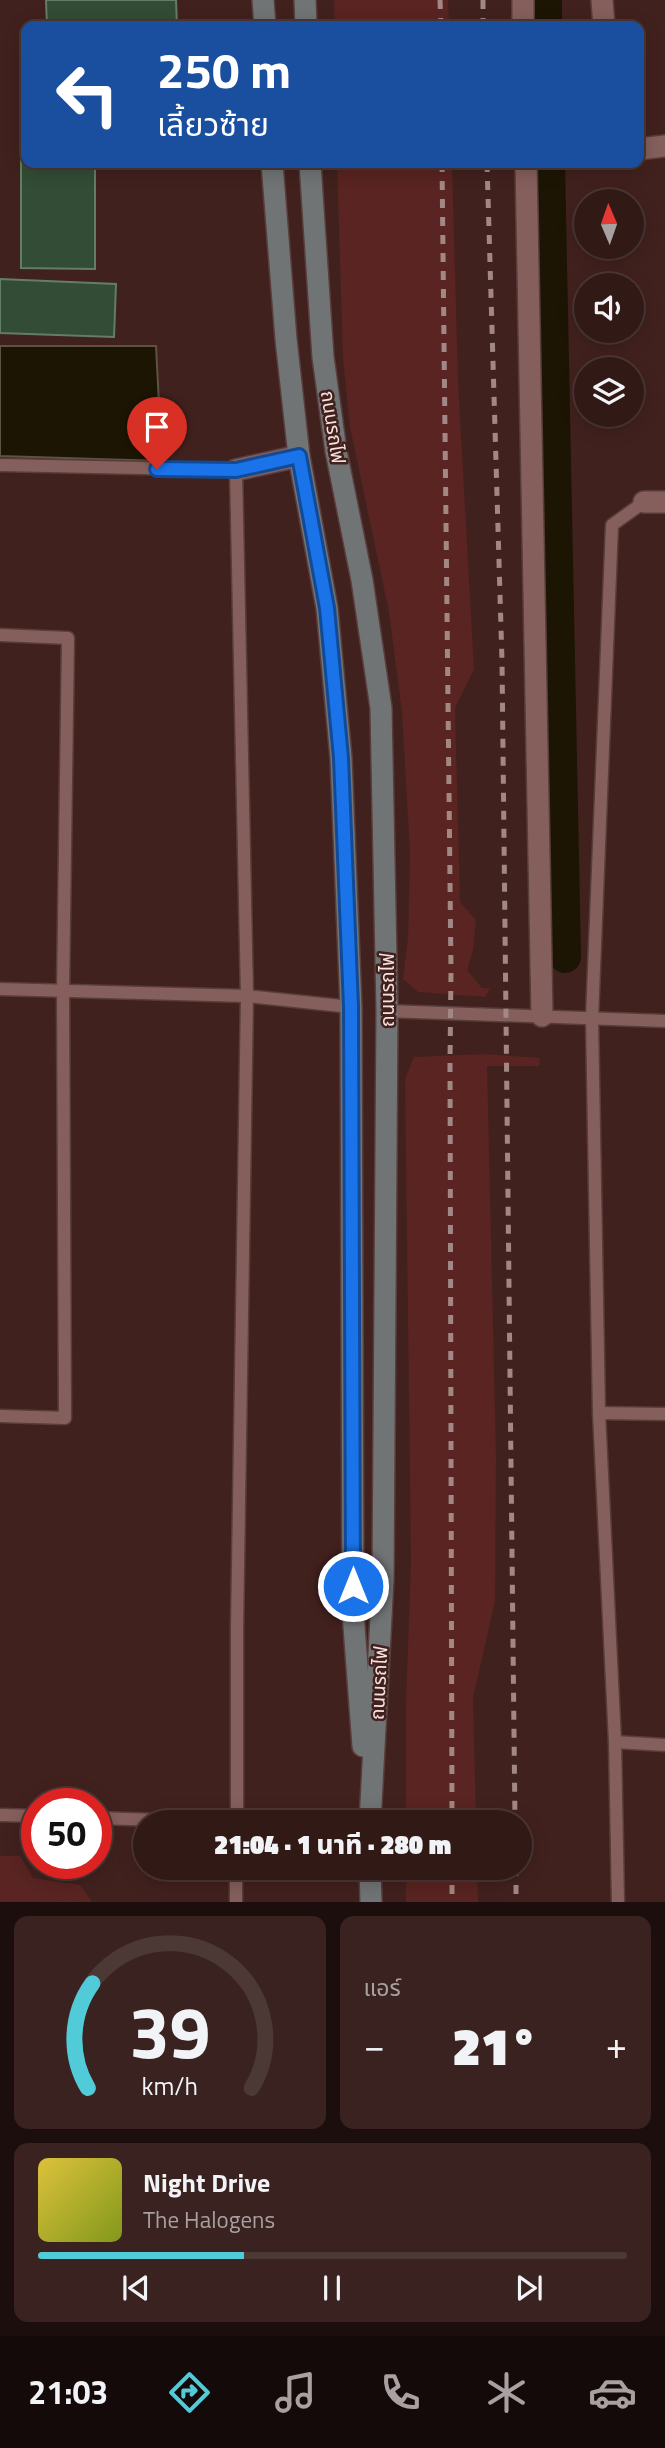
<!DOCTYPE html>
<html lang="th">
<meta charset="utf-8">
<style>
body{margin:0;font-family:"Titillium Web","Noto Sans Thai",sans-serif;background:#39221f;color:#f1f3f6;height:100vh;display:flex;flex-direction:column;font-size:26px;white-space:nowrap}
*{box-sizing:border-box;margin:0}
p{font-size:23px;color:#a8a0a1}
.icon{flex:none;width:38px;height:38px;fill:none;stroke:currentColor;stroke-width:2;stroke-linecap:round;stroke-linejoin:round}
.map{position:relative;height:1902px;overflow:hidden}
.drawer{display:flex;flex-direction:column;gap:14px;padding:14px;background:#1b0e0c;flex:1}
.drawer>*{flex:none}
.guide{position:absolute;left:21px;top:21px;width:623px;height:147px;border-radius:14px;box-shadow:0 4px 18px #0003,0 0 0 2px #4c3835;background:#1a4fa0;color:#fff;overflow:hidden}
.needle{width:46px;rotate:358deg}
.fabs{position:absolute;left:574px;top:189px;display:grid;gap:14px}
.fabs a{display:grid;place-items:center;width:70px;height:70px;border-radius:50%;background:#311916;box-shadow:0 4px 18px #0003,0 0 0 2px #4c3835;font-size:35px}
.speed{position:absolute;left:21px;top:1788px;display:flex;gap:14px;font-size:35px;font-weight:700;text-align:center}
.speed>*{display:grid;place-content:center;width:91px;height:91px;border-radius:50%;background:#311916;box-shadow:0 4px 18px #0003,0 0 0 2px #4c3835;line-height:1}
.speed .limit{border:10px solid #d22;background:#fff;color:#111}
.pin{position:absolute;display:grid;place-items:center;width:60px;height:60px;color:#fff;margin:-72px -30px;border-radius:50% 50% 50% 0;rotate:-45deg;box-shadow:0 0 7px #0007}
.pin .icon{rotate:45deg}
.me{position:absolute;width:77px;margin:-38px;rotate:0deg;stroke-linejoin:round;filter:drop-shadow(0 0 5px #0008)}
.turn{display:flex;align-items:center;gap:24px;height:147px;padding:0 21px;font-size:32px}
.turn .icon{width:91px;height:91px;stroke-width:2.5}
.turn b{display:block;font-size:49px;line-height:60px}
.big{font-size:52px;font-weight:800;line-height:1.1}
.drawer .tile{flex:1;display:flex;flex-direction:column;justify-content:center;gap:10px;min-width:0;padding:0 24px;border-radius:14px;background:#39221f}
.drawer .dial{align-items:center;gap:0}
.dial svg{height:182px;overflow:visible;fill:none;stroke:#4c3835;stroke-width:7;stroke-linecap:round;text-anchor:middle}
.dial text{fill:#f1f3f6;stroke:none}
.song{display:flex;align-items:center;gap:21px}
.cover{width:84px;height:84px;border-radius:10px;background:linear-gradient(135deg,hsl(50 70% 55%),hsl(70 70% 35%))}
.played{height:7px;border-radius:4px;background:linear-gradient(90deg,#52cbd9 35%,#4c3835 35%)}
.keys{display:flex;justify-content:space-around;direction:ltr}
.heat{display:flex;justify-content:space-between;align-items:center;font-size:38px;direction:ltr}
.drawer .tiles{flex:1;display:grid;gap:14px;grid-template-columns:1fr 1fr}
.tile:last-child{grid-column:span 2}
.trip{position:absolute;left:133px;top:1810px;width:399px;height:70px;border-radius:35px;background:#311916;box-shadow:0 4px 18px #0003,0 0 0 2px #4c3835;font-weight:800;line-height:70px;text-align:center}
.tab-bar{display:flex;height:112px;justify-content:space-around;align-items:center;background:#140a09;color:#a8a0a1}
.tab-bar .icon{width:49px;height:49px}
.tab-bar .current{color:#52cbd9}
.tab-bar b{font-size:32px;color:#f1f3f6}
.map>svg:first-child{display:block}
</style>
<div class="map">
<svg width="665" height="1902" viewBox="0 0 665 1902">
<rect width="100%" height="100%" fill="#41211e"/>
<g fill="#592421">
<path d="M334 0H448L449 26H335Z"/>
<path d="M337 163H452L458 381 474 669 455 708 460 902 476 920 473 950 467 970 482 988H490L485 997 418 992 403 979 408 938 410 853 402 712 389 612 350 427 343 358Z"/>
<path d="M485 1054 540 1058 539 1066H487L496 1456 495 1601 473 1698 476 1822H406V1703L411 1561 405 1079 414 1057Z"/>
<path d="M0 1856H20L33 1878 80 1885 92 1902H0Z"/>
<path d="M406 1867H477L478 1902H406Z"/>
</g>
<path fill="#1d1504" stroke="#5e5245" stroke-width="2" d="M0 346H156L162 461 0 456Z"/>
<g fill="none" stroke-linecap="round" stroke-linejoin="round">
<g stroke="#1d1504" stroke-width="32">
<path d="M546 0V26"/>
<path d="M549 163 565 957"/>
</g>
</g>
<g fill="#334c35" stroke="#637e64" stroke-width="2">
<path d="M46 0H176L177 26H47Z"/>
<path d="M21 128H26V163H95V269L21 268Z"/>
<path d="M0 279 116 284 114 337 0 333Z"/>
</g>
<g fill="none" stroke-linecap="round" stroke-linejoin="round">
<defs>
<g id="service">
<path d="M0 465 236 470 247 996 237 1630V1822"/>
<path d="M0 635 68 638 63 991 65 1418 0 1416"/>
<path d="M0 989 247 996 351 1007"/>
<path d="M387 1011 665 1021"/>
<path d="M599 1413 665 1414"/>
<path d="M615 1742 665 1745"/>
<path d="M0 1815 37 1816"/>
<path d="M96 1818 220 1822"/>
<path d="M236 1902V1867"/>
<path d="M618 1902 615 1742 599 1413 592 1018 612 525 644 502"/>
</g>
<g id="minor">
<path d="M523 0V26"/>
<path d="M602 0 604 26"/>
<path d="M639 149 665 146"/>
<path d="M526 163 542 1016"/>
<path d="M236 470 299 456"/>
<path d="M644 502H665"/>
</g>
<g id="secondary">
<path d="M263 0 265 26"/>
<path d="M305 0 306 26"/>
<path d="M272 163 286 339 299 456 327 608 341 758 351 1007 353 1613 363 1746"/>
<path d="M310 163 323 357 336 451 362 580 381 708 387 1011 383 1579 370 1822"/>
<path d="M370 1867 371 1902"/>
</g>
</defs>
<use href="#service" stroke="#583d3b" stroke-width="15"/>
<use href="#minor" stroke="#583d3b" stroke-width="24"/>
<use href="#secondary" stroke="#583d3b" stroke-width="24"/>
<use href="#service" stroke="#855f5b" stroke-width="12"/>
<use href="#minor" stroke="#855f5b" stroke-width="21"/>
<use href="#secondary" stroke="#717475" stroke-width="21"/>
<g stroke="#a28885" stroke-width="5" stroke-dasharray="9 9" stroke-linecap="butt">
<path d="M440 0 441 26"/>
<path d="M483 0V26"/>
<path d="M442 163 451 971 450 1062 452 1822"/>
<path d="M487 163 502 661 515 1822"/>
<path d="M452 1867V1902"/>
<path d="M516 1867V1902"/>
</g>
</g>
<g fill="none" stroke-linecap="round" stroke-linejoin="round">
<defs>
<path id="route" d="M157 469 236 470 299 456 327 608 341 758 351 1007 353 1586"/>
</defs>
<use href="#route" stroke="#114b97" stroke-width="18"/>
<use href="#route" stroke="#1a73e8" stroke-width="12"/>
</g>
<g text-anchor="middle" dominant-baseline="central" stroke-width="5" stroke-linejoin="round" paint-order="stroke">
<g font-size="19" fill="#f7e1de" stroke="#41211e">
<text transform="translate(334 427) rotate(81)">ถนนรถไฟ</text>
<text transform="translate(386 990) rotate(-90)">ถนนรถไฟ</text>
<text transform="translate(378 1683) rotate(-87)">ถนนรถไฟ</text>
</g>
</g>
</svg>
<div class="fabs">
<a><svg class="needle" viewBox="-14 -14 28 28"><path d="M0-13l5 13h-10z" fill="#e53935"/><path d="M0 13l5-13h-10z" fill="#a8a0a1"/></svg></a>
<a><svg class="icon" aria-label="sound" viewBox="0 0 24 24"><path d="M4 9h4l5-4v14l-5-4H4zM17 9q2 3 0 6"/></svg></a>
<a><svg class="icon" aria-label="layers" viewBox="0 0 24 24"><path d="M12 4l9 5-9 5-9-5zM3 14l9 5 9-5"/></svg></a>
</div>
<div class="speed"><div class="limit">50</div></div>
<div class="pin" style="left:157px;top:469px;background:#d93025"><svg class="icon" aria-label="arrive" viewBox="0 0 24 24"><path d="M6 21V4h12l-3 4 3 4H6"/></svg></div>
<svg class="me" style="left:353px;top:1586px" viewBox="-20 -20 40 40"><circle r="17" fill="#1a73e8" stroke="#fff" stroke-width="3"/><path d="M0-11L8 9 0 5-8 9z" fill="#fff"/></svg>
<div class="trip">21:04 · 1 นาที · 280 m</div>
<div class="guide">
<div class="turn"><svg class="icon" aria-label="left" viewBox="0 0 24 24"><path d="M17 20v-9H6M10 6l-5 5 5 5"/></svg><div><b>250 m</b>เลี้ยวซ้าย</div></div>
</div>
</div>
<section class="drawer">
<div class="tiles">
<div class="tile dial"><svg viewBox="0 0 100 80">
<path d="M14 69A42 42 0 1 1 86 69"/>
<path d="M14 69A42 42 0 0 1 16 23" stroke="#52cbd9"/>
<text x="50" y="56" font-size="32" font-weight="700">39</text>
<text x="50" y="72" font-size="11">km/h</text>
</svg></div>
<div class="tile"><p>แอร์</p>
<div class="heat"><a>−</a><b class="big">21°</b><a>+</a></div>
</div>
<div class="tile">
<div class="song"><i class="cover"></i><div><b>Night Drive</b><p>The Halogens</p></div></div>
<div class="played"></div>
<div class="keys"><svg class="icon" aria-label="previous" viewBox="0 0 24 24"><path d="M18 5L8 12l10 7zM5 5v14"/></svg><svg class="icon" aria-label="pause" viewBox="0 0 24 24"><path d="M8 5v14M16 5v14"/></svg><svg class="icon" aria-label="next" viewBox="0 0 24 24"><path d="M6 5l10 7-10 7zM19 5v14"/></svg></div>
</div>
</div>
</section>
<nav class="tab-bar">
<b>21:03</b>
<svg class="icon current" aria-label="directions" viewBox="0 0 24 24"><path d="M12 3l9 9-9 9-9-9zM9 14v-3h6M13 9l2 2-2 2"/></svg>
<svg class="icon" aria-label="music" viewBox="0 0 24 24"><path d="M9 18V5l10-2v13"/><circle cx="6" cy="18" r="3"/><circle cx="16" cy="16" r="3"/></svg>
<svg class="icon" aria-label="phone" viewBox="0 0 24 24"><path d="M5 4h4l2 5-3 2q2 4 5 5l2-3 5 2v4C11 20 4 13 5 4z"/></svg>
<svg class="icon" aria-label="climate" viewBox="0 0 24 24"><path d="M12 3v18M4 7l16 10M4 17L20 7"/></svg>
<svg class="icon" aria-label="car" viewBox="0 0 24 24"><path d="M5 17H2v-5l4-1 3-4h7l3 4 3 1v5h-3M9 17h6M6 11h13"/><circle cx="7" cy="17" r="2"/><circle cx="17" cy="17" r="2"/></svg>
</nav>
